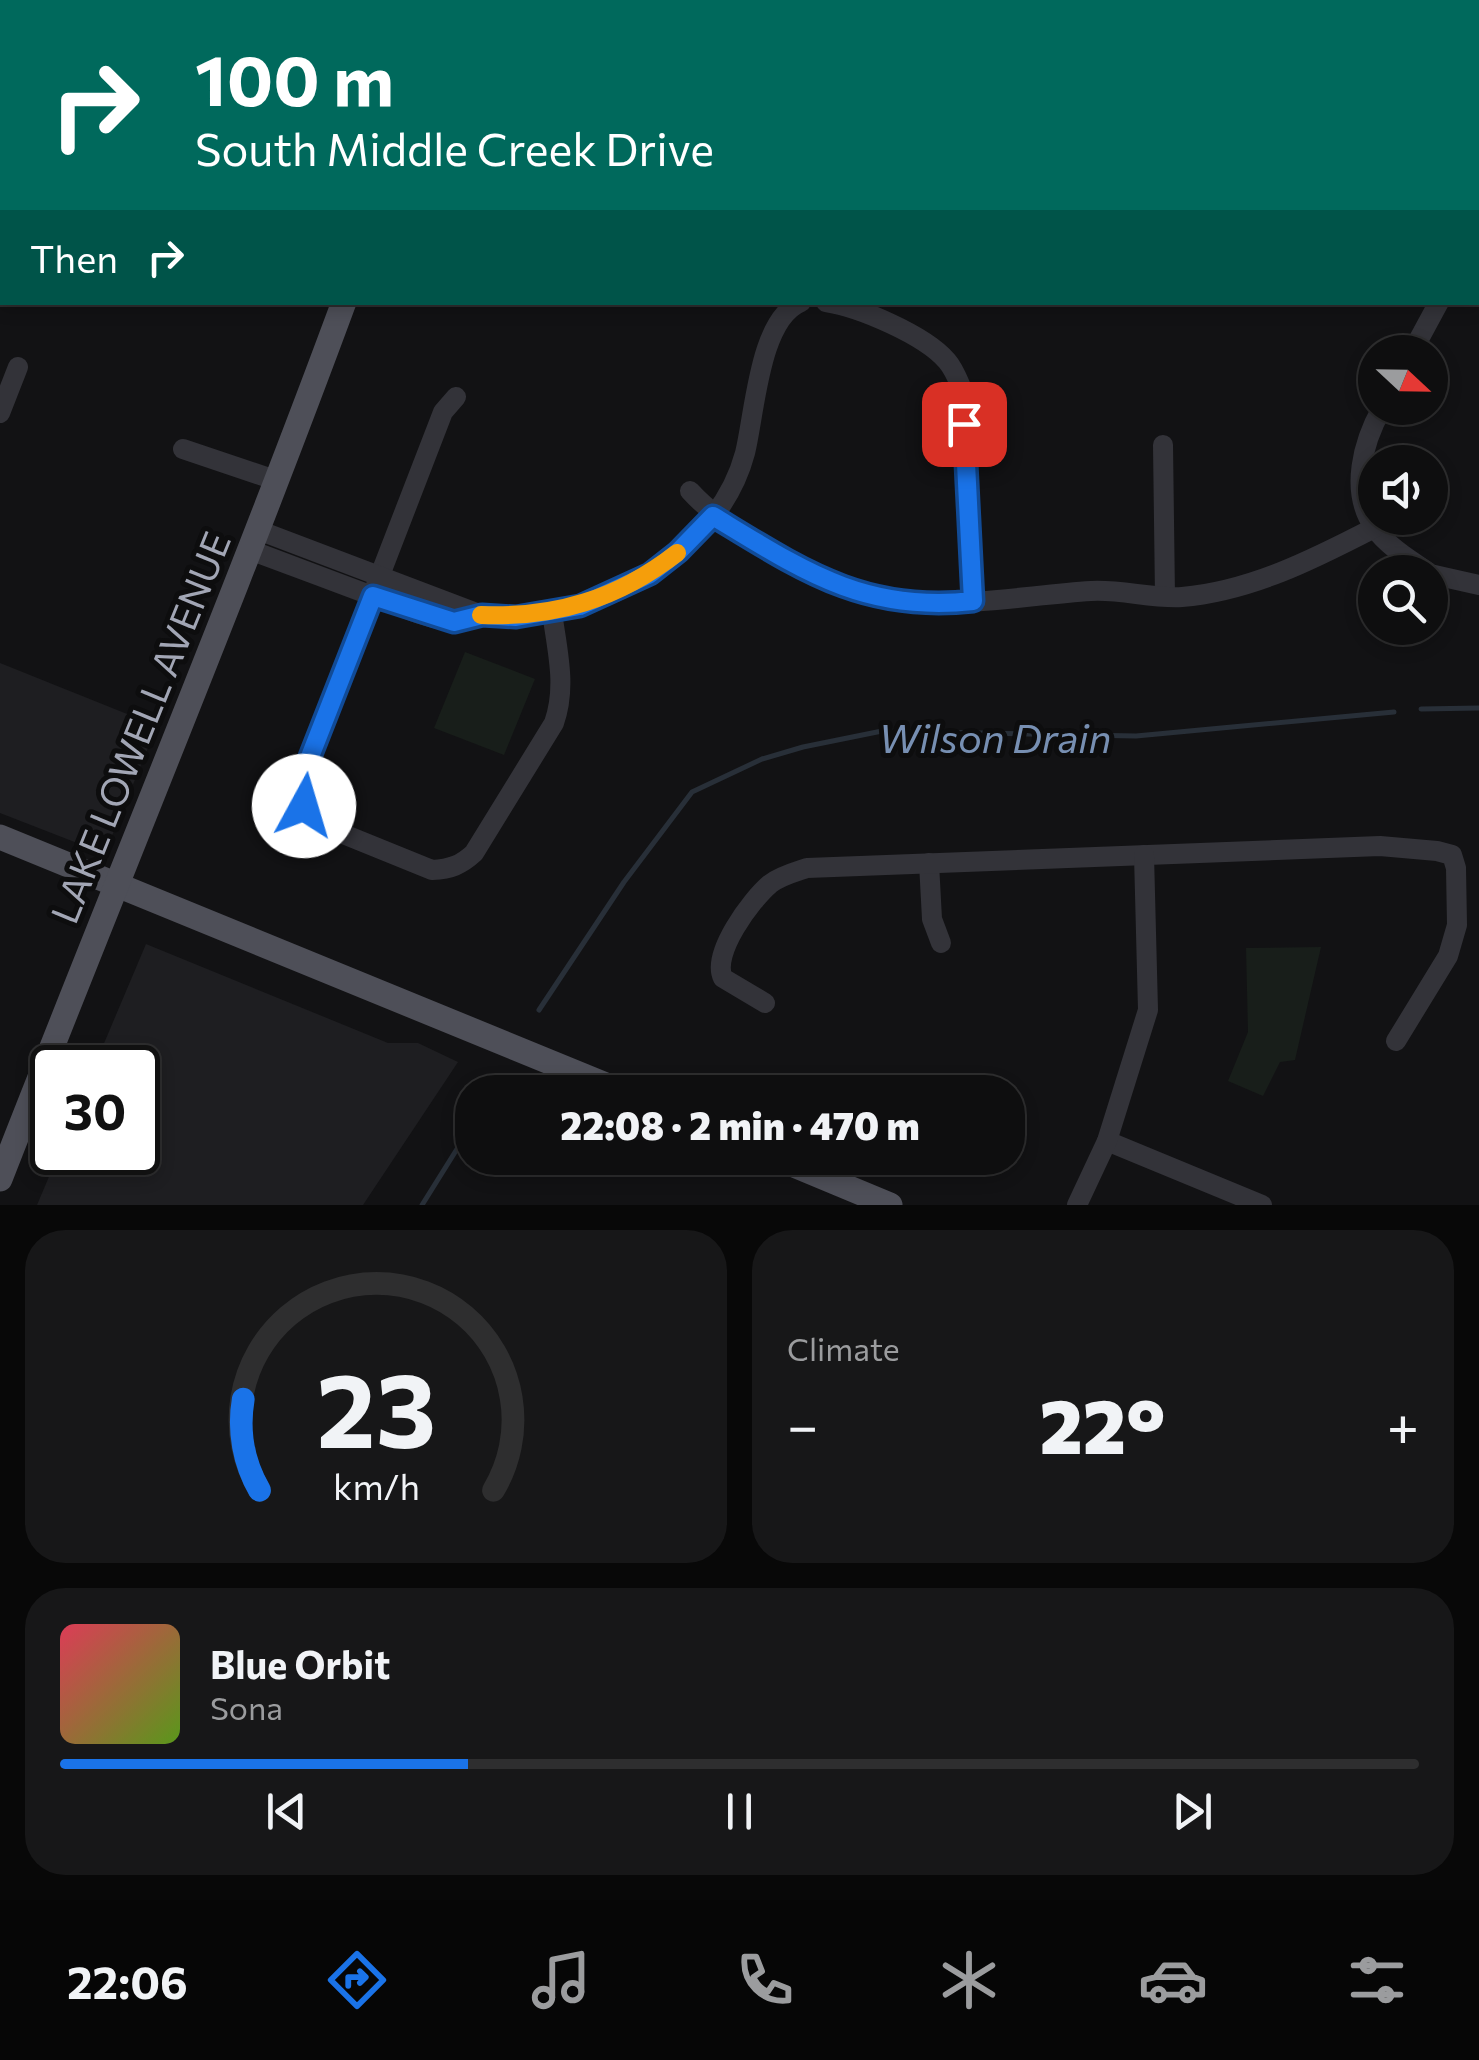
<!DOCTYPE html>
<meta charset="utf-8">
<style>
body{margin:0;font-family:Commissioner,sans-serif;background:#171718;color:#f1f3f6;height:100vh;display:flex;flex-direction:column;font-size:38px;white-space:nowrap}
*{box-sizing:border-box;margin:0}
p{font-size:32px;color:#9b9c9e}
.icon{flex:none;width:55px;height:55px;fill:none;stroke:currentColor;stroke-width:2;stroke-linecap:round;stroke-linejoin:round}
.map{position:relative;height:1205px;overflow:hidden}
.drawer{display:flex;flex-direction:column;gap:25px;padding:25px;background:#080808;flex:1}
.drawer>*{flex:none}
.guide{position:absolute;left:0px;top:0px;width:1480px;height:305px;box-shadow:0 5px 15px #0003,0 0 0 2px #2e2e2f;background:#00695c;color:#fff;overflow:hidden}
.needle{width:65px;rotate:112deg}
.buttons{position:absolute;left:1358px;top:335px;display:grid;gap:20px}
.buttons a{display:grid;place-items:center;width:90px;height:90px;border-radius:50%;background:#0e0e0f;box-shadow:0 5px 15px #0003,0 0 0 2px #2e2e2f;font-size:50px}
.speed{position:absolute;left:30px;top:1045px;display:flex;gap:20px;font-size:50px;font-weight:700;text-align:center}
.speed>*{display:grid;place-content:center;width:130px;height:130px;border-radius:50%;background:#0e0e0f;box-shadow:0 5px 15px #0003,0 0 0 2px #2e2e2f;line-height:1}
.speed .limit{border:5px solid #111;border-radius:15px;background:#fff;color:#111}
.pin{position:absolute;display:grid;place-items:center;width:85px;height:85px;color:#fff;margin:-42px;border-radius:20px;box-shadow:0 5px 15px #0006}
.me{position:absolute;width:110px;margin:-55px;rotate:6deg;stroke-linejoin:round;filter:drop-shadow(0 0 8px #0008)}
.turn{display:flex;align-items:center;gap:35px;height:210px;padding:0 30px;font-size:45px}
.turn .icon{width:130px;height:130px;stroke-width:2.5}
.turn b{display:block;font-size:70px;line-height:85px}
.then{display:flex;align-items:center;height:95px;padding:0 30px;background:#0003;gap:20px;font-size:38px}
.big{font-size:75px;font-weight:800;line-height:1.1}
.drawer .tile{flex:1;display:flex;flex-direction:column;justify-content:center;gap:15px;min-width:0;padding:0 35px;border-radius:40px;background:#171718}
.drawer .dial{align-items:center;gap:0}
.dial svg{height:260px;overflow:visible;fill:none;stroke:#2e2e2f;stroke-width:7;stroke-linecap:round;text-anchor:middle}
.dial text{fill:#f1f3f6;stroke:none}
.song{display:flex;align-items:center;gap:30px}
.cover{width:120px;height:120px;border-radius:15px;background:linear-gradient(135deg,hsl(350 70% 55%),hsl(90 70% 35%))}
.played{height:10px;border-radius:5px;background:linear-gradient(90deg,#1a73e8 30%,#2e2e2f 30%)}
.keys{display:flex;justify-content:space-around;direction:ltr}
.heat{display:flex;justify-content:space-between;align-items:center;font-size:55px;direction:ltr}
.drawer .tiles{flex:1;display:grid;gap:25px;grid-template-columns:1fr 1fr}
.tile:last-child{grid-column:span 2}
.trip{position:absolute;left:455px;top:1075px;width:570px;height:100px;border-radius:40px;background:#0e0e0f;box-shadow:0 5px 15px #0003,0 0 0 2px #2e2e2f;font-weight:800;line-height:100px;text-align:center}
.dock{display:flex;height:160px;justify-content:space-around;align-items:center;background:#060606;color:#9b9c9e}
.dock .icon{width:70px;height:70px}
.dock .current{color:#1a73e8}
.dock b{font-size:45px;color:#f1f3f6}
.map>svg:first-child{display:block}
</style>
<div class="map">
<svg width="1479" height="1205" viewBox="0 0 1479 1205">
<rect width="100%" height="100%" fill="#121214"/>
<g fill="#1e1e21">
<path d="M0 663 157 726 109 843 90 848 0 813Z"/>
<path d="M146 944 388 1043H418L458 1062 363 1205H37L59 1153 138 1152V1068L94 1067Z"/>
</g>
<g fill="#181e1a">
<path d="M465 652 535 679 504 755 434 728Z"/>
<path d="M1321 947 1295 1060 1280 1062 1263 1096 1228 1081 1248 1032 1246 948Z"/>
</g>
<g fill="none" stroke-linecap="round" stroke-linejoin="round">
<g stroke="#282f38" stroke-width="5">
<path d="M1421 709 1479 708"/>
<path d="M539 1010 624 882 692 792 762 759 803 747 882 731 1136 736 1394 712"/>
<path d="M493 1092 501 1080"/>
<path d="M422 1205 472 1125"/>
</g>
<g stroke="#333339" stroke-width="20">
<path d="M885 0 891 2"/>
<path d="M1338 2 1339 0"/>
<path d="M0 59 2 60"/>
<path d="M1478 118 1479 119"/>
<path d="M1478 220 1479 216"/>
<path d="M826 302C859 307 925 335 947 361 954 369 958 380 962 389L973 601"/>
<path d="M1412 352 1439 302"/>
<path d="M456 397 443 412 304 772C299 798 304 811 326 827L432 870C451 869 461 865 474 853L554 723C567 686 557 650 552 612"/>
<path d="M1382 408C1363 442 1349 491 1374 527 1386 545 1410 560 1428 572"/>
<path d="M0 413 18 367"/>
<path d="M1163 445 1165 596"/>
<path d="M183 449 278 481"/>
<path d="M690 491C713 516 739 532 768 550 795 566 821 581 850 590 927 616 1012 596 1091 591 1121 589 1152 599 1182 597 1251 591 1314 559 1374 528"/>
<path d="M258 530 482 615"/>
<path d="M250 550C293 566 335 582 378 598 401 606 426 619 450 621 460 622 470 617 480 616 506 613 527 617 556 612 636 595 723 536 745 453 755 413 759 319 801 302"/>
<path d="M1430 574 1479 585"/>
<path d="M929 863 932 919 941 943"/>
<path d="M765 1003 723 978C711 954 751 900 770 884 780 876 795 872 807 868L1380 846 1437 851 1452 855 1456 868 1457 925 1448 956 1396 1041"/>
<path d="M1107 1141 1262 1205"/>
<path d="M1077 1205 1107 1141 1148 1010 1144 855"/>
</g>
<g stroke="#4e4f58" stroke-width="25">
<path d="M462 2 463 0"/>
<path d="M0 837 623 1092"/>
<path d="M777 1158 890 1205"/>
<path d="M0 1179C114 887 235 597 344 302"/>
</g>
</g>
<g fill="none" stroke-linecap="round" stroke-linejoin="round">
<defs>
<path id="route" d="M304 806 300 790 304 772 373 596 454 622 482 615 516 617 580 606 650 574 678 552 713 516C802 570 864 613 973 601L964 424"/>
</defs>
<use href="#route" stroke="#114b97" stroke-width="25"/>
<use href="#route" stroke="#1a73e8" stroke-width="18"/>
<path stroke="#f59e0b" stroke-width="18" d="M481 615C555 618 618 599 677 553"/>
</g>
<g text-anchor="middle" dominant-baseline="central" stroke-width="10" stroke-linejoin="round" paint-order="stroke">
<g font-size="38" fill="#a2a6b5" stroke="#0d0d0e">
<text transform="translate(139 727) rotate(-68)">LAKE LOWELL AVENUE</text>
</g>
<g font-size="40" font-style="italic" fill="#778fb2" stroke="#0d0d0e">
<text x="995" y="736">Wilson Drain</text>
</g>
</g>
</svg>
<div class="buttons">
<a><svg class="needle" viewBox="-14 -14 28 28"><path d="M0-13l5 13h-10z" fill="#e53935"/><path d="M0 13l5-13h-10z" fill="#9b9c9e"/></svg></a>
<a><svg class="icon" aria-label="sound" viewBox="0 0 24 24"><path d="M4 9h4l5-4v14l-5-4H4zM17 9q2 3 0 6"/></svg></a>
<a><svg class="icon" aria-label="search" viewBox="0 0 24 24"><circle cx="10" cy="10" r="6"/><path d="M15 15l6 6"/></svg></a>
</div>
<div class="speed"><div class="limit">30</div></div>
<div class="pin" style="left:964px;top:424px;background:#d93025"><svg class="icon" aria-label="arrive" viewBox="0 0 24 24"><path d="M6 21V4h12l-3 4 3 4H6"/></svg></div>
<svg class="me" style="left:304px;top:806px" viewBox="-20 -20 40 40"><circle r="19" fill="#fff"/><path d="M0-13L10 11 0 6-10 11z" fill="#1a73e8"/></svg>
<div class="trip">22:08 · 2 min · 470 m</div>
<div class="guide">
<div class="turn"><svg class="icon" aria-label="right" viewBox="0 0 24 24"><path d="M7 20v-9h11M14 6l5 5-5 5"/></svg><div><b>100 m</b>South Middle Creek Drive</div></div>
<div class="then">Then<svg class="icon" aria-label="right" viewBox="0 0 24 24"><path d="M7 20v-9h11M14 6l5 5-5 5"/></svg></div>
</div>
</div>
<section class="drawer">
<div class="tiles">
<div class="tile dial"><svg viewBox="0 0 100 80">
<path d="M14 69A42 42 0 1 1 86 69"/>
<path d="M14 69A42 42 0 0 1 9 41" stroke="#1a73e8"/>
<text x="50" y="56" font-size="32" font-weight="700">23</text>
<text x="50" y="72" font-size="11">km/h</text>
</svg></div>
<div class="tile"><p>Climate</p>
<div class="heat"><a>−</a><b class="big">22°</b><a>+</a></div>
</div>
<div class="tile">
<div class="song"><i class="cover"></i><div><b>Blue Orbit</b><p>Sona</p></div></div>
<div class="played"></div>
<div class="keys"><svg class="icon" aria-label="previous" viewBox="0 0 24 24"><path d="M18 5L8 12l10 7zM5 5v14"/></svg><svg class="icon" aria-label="pause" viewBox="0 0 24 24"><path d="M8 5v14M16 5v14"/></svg><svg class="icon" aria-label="next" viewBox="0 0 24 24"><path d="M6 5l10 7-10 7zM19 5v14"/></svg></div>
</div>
</div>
</section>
<nav class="dock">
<b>22:06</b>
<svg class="icon current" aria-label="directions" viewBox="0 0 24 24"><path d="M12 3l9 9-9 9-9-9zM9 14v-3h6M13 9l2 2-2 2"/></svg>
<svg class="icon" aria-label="music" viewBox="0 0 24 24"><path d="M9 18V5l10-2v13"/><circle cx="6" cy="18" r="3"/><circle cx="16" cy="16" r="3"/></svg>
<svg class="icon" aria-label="phone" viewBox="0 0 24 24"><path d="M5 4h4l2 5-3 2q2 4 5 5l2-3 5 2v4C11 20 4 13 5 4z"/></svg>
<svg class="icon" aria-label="climate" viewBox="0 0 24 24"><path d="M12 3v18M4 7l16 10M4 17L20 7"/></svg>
<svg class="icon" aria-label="car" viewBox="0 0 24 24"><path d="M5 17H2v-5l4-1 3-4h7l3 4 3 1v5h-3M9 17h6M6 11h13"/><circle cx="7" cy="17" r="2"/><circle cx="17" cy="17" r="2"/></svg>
<svg class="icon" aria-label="filters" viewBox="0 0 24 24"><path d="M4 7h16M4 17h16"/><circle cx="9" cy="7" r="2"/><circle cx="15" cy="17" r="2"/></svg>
</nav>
